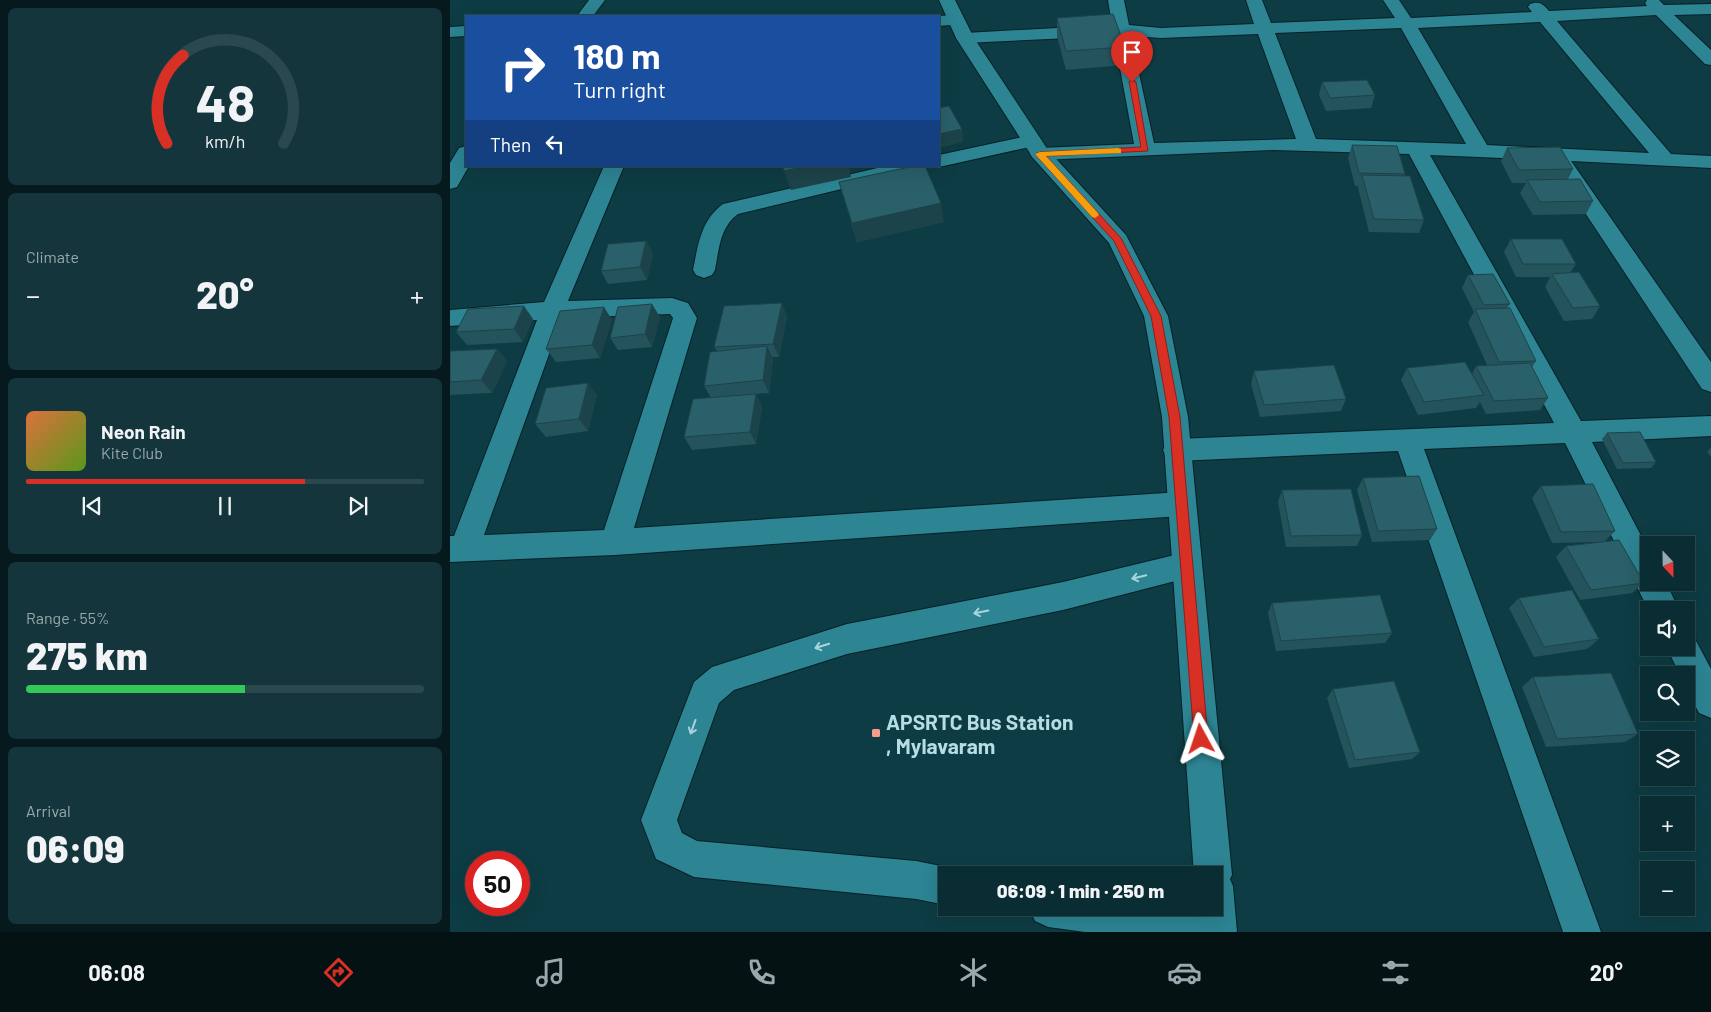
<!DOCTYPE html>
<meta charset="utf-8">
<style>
body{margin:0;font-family:Barlow,sans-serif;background:#13353b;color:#f1f3f6;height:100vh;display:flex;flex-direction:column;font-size:19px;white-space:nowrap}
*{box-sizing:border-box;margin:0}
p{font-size:16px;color:#99a8ac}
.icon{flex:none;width:28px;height:28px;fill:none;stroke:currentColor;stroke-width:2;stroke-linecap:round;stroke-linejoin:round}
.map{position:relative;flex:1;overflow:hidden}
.details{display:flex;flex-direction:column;gap:8px;padding:8px;background:#06191c;width:450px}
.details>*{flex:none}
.banner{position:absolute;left:15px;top:15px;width:475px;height:152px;border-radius:0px;box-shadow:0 5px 20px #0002,0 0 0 1px #2a494e;background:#1a4fa0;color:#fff;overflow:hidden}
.needle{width:32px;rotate:158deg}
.controls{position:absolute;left:1190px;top:536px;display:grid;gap:10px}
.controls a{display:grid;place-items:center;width:55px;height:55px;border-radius:0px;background:#0a2d33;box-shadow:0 5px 20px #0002,0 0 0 1px #2a494e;font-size:25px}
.speed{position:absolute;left:15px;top:851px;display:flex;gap:10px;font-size:25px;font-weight:700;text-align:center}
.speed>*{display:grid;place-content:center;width:65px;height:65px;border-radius:50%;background:#0a2d33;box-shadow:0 5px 20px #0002,0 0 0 1px #2a494e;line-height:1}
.speed .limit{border:8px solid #d22;background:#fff;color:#111}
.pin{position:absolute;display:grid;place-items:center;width:42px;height:42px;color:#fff;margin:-51px -21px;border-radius:50% 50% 50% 0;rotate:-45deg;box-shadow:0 0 5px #0007}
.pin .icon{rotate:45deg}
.me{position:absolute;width:55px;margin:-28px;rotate:355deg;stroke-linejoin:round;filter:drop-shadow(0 0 4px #0008)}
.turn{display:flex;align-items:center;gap:18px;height:105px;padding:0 25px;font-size:22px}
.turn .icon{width:65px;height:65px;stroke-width:2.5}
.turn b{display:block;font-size:35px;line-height:42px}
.then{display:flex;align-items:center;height:48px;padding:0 25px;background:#0003;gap:10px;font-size:19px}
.big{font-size:38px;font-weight:800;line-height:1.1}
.details .widget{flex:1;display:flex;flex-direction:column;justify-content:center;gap:8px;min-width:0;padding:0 18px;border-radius:8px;background:#13353b}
.details .dial{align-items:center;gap:0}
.dial svg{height:130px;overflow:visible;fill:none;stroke:#2a494e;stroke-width:7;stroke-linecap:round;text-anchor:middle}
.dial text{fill:#f1f3f6;stroke:none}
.song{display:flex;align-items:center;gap:15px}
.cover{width:60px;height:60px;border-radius:8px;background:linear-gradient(135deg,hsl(20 70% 55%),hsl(90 70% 35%))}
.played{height:5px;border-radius:2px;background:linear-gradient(90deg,#d93025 70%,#2a494e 70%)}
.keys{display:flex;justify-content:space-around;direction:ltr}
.heat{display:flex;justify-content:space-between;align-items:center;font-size:28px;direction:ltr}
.charge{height:8px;border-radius:4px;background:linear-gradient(90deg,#34c759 55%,#2a494e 0)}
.trip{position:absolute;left:488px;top:866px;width:285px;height:50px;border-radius:0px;background:#0a2d33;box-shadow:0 5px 20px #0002,0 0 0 1px #2a494e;font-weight:800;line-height:50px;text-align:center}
.menu{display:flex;height:80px;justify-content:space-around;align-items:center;background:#041214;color:#99a8ac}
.menu .icon{width:35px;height:35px}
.menu .on{color:#d93025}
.menu b{font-size:22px;color:#f1f3f6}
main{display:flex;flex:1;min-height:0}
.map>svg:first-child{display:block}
</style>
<main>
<section class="details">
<div class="widget dial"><svg viewBox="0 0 100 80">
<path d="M14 69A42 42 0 1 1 86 69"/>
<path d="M14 69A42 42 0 0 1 24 15" stroke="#d93025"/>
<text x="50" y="56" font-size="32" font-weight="700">48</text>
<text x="50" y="72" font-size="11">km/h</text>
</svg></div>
<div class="widget"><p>Climate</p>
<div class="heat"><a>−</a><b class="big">20°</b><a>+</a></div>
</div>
<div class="widget">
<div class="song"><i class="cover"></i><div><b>Neon Rain</b><p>Kite Club</p></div></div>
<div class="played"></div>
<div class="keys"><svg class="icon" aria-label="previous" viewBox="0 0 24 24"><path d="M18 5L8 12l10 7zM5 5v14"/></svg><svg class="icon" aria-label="pause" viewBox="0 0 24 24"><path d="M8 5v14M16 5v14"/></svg><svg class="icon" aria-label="next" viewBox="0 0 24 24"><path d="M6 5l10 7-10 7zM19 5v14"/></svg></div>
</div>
<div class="widget"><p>Range · 55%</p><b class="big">275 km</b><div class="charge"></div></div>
<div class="widget"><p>Arrival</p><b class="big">06:09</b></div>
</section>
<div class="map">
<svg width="1261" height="932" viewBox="0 0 1261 932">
<rect width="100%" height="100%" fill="#0e3c44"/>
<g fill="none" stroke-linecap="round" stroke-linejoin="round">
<defs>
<g id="street">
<path d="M139 0H155L143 16H127Z"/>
<path d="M658 0H674L679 25 711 28 804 24 796 0H812L821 23 945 18 933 0H949L961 18 1082 12 1078 7 1080 4C1090 1 1093 4 1099 11L1197 6 1195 3 1197 0H1209L1214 5 1261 4V14L1224 15 1261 50V65L1255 64 1206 15 1107 21 1221 154 1261 156V168L1121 161 1261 362V392L1252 389 1100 160 980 155 1131 421 1261 416V436L1142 442 1199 551V582H1216L1229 610 1199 611 1115 443 974 449 1151 932H1113L948 451 727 461 717 458 713 450 717 442 727 439 1104 423 959 154 824 150 590 160 583 158 580 154 583 150 590 148 684 144 664 36 515 43 509 42 506 38 509 34 515 33 662 25ZM1090 22 1199 153 1037 145 968 28ZM951 28 1016 144 866 139 825 33ZM808 34 846 139 704 143 681 36 711 38Z"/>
<path d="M506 15 512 16 514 20 512 24 489 26 488 16Z"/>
<path d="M16 26V36L0 37V27Z"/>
<path d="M582 135 589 137 592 141 589 145 489 167 486 166H489V155Z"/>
<path d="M16 146V166H19L7 187 0 189V163L9 148Z"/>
<path d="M154 166H174L118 301 222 298 238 303 247 318 184 528 731 492 741 496 745 504 741 512 731 516 165 555 0 562V536H4L87 320 0 326V310L94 302ZM220 314 223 318 154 530 34 535 112 318Z"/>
<path d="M436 166H473L470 170 288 214C270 227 269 249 265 270L262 275 254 278 246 275 243 270C248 245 251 220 273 204Z"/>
<path d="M737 552 748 556 752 565 748 574 737 578 613 610 397 654 284 690 269 703 227 820 232 833 247 841 466 861 496 867 509 873 510 875H496V905L466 899 244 877 206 859 191 820 244 682 262 667 397 624 613 582Z"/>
<path d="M1236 634 1244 637 1261 669V718L1249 713 1236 688V675H1230L1217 648H1236Z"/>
<path d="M579 908H742L767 911 781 916 786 930V932H635L598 927 585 921Z"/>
</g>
<path id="secondary" d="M489 0H505L524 38 598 150 676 235 718 316 738 417 782 875 780 879 783 886 787 932H749L747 908H764V875H744L712 417 694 316 659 243 583 158 506 38Z"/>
</defs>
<use href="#street" stroke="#062126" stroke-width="2"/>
<use href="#secondary" stroke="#062126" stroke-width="2"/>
<use href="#street" fill="#2d8493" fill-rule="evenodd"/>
<use href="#secondary" fill="#2d8493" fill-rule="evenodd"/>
</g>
<g fill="#24535b">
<path d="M607 18 675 47 674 65 616 70 607 36Z"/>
<path d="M872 82 925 95 921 108 876 111 869 95Z"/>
<path d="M902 145 955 174V176L974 220 969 233 919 232 908 188V186H905L898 158Z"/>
<path d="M1057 148 1123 169 1118 179 1143 201 1136 214 1083 215 1070 193 1076 183H1062L1051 161Z"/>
<path d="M389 182 494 222 407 242Z"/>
<path d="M1061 239 1126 264 1120 273 1150 306 1142 319 1114 321 1095 287 1100 277H1066L1054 252Z"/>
<path d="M196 241 203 254 197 280 158 284 151 271Z"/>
<path d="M1018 275 1060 304 1057 308 1086 361 1082 367 1098 398 1090 410 1036 414 1030 402 1026 408 968 415 951 380 957 368 1022 374 1026 366 1037 365 1018 322 1024 312 1012 288Z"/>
<path d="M337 316 329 357H322L323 359 319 393 304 394H306L312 407 306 444 242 450 234 437 261 398 254 386 267 351 264 347Z"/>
<path d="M210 317 202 347 168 350 160 338Z"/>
<path d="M83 319 73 342 17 345 6 332Z"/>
<path d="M162 320 150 358 106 362 96 349Z"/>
<path d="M47 349 57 361 42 393 0 395V352Z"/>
<path d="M804 371 896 399 891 411 810 417 801 384Z"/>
<path d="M147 395 138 431 96 437 85 424Z"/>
<path d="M1157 433 1206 462 1201 468 1167 469 1152 439Z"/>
<path d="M1261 447V457L1257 452Z"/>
<path d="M913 478 987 529 980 540 922 542 907 490Z"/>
<path d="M1091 486 1165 531 1155 541 1194 583 1182 593 1130 600 1106 557 1116 546 1148 542 1102 543 1082 498Z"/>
<path d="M832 490 912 535 907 546 836 547 828 502Z"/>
<path d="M1069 598 1149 639 1137 649 1084 657 1059 608Z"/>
<path d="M822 603 942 633 935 643 826 651 818 613Z"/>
<path d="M1083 677 1188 734 1175 742 1096 747 1072 687Z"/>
<path d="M883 689 970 752 962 759 899 768 877 698Z"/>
</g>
<g fill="#1d434a">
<path d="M512 129 513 142 489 148V134Z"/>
<path d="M357 166H399L401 177 341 190 334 171Z"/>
<path d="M491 203 494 222 407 242 402 223Z"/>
<path d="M196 241 203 254 197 280 190 267Z"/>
<path d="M332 303 337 316 329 357 323 344Z"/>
<path d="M202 304 210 317 202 347 195 334Z"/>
<path d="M74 306 83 319 73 342 64 329Z"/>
<path d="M154 307 162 320 150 358 142 345Z"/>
<path d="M317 346 323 359 319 393 313 380Z"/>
<path d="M47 349 57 361 42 393 31 380Z"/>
<path d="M138 383 147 395 138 431 129 419Z"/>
<path d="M306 394 312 407 306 444 300 432Z"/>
</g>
<g fill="#2a606a" stroke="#1d434a">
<path d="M368 14 367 16H317Z"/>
<path d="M663 14 675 47 616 51 607 18Z"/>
<path d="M917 80 925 95 880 98 872 82Z"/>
<path d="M499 106 512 129 489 134V108Z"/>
<path d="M902 145 947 146 955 174 909 173Z"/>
<path d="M1110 147 1123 169 1069 170 1057 148Z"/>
<path d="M333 166H357L334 171Z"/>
<path d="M464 166H475L491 203 402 223 389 182Z"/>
<path d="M912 175 960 176 974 220 924 219Z"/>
<path d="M1130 179 1143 201 1090 202 1077 180Z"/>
<path d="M1061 239H1112L1126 264H1073Z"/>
<path d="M196 241 190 267 151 271 158 244Z"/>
<path d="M1129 272 1150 306 1123 308 1102 274Z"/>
<path d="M1043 274 1060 304 1034 305 1018 275Z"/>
<path d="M332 303 323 344 264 347 274 306Z"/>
<path d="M202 304 195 334 160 338 168 307Z"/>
<path d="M74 306 64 329 6 332 18 309Z"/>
<path d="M154 307 142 345 96 349 110 311Z"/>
<path d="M1060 308 1086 361 1049 362 1025 309Z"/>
<path d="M317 346 313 380 254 386 260 352Z"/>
<path d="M47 349 31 380 0 382V352L1 351Z"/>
<path d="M1015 362 1034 395 974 402 957 368Z"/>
<path d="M1080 363 1098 398 1044 401 1026 366Z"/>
<path d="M884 365 896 399 814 405 804 371Z"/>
<path d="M138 383 129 419 85 424 96 388Z"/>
<path d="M306 394 300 432 234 437 243 399Z"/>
<path d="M1190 432 1206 462 1173 463 1157 433Z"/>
<path d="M969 476 987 529 928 531 913 478Z"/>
<path d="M1143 484 1165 531 1111 532 1091 486Z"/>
<path d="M901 489 912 535 841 536 832 490Z"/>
<path d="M1169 540 1194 583 1141 590 1116 546Z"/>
<path d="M1122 590 1149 639 1094 647 1069 598Z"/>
<path d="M930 595 942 633 831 641 822 603Z"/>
<path d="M1161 673 1188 734 1107 739 1083 677Z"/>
<path d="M944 681 970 752 905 760 883 689Z"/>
</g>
<defs><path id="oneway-shaft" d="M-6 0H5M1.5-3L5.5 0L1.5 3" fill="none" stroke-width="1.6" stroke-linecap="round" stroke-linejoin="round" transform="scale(1.25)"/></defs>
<g stroke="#a8d4dd">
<use href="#oneway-shaft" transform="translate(689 577) rotate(166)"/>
<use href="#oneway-shaft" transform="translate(531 612) rotate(169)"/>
<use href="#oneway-shaft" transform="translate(372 646) rotate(163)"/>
<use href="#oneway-shaft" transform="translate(243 727) rotate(110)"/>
</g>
<path fill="#d93025" stroke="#8d1f18" d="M682 79 686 82 698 151 596 156 671 238 711 316 730 417 758 739 756 744 751 746 746 744 744 739 719 417 701 316 664 241 585 154 590 152 691 147 679 82Z"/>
<path fill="#f59e0b" d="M668 148 671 149V153L596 156 648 213 649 215 645 218 642 217 585 154 590 152Z"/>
<rect fill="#f49d8d" stroke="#0e3c44" stroke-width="2" x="421" y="728" width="10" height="10" rx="2.5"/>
<g text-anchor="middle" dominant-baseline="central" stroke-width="5" stroke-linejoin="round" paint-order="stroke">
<g font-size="21" font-weight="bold" fill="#b6dde5" stroke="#0e3c44" text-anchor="start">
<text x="436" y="721">APSRTC Bus Station<tspan x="436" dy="24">, Mylavaram</tspan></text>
</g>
</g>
</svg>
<div class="controls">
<a><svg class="needle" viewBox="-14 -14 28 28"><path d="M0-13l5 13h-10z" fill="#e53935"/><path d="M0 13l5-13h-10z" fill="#99a8ac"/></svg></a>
<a><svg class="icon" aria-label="sound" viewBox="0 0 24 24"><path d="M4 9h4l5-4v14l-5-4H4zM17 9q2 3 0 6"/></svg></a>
<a><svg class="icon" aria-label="search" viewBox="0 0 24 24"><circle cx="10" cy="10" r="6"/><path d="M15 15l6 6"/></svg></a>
<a><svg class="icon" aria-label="layers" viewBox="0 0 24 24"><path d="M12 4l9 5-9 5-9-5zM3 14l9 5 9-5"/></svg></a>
<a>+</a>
<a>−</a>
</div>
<div class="speed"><div class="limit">50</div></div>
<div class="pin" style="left:682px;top:82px;background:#d93025"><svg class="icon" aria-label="arrive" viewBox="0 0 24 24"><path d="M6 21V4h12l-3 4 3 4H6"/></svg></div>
<svg class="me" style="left:751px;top:739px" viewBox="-20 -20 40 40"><path d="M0-17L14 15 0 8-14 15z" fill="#d93025" stroke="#fff" stroke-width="4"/></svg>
<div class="trip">06:09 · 1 min · 250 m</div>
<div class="banner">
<div class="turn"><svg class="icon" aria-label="right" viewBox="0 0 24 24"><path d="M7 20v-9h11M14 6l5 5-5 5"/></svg><div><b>180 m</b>Turn right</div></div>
<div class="then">Then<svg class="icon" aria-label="left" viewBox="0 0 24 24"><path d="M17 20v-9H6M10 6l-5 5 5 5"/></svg></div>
</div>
</div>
</main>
<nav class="menu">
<b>06:08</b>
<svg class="icon on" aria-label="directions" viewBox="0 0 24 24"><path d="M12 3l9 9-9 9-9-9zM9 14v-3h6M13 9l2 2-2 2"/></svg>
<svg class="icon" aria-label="music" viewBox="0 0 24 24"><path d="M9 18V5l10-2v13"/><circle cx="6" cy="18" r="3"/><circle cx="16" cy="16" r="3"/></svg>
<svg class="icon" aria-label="phone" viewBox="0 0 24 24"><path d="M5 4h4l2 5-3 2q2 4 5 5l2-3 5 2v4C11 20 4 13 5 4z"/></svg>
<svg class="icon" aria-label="climate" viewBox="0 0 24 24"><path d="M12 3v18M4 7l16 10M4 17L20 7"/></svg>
<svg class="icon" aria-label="car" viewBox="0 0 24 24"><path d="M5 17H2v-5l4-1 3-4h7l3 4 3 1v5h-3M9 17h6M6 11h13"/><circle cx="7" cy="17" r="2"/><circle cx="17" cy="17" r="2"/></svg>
<svg class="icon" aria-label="filters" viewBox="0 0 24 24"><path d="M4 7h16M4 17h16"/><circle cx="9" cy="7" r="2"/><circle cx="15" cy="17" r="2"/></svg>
<b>20°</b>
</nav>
